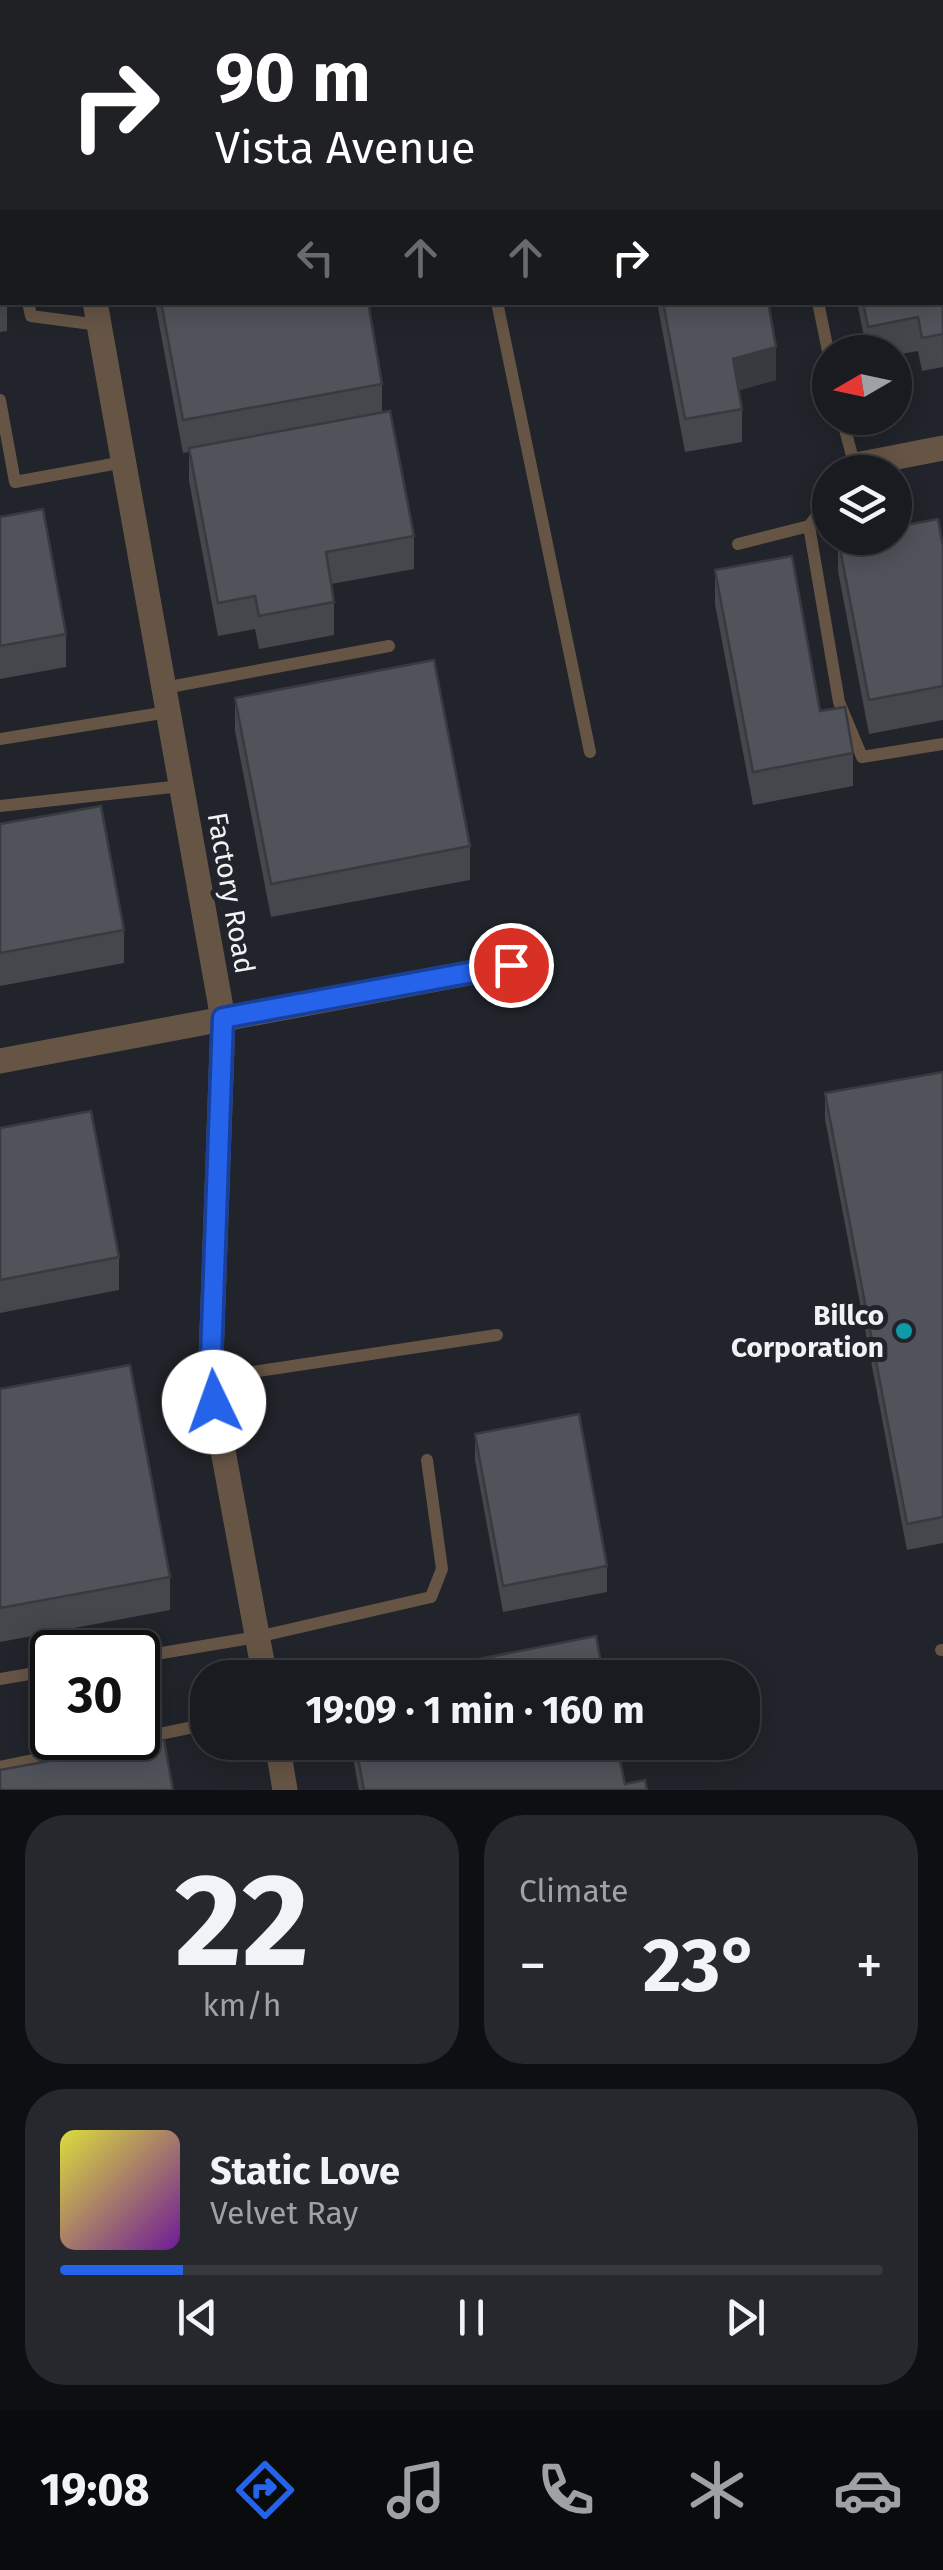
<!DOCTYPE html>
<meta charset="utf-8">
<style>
body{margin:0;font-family:"Fira Sans",sans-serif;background:#26282d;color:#f1f3f6;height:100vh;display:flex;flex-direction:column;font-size:38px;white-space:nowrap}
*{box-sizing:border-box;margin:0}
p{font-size:32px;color:#9fa1a5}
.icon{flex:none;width:55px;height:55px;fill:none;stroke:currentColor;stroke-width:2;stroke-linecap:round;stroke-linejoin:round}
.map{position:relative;height:1790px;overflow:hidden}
.sheet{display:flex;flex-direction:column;gap:25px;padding:25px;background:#0e0f12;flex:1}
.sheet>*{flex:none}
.top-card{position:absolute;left:0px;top:0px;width:945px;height:305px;box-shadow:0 5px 25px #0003,0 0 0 2px #37393e;background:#202124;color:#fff;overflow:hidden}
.needle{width:65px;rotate:261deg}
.controls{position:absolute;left:812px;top:335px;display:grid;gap:20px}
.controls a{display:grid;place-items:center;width:100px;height:100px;border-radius:50%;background:#191b20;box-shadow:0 5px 25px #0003,0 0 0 2px #37393e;font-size:50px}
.speed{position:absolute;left:30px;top:1630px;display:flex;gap:20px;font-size:50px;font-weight:700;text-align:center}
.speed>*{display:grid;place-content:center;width:130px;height:130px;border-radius:50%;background:#191b20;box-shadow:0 5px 25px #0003,0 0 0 2px #37393e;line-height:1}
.speed .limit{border:5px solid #111;border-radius:15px;background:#fff;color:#111}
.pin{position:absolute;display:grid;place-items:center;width:85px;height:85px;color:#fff;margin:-42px;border:5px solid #fff;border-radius:50%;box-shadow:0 2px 10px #0007}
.me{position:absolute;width:110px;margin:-55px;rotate:357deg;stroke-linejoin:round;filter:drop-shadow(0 0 8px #0008)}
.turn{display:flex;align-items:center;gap:35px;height:210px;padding:0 50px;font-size:45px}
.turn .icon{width:130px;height:130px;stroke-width:2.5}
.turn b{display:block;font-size:70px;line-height:85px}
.lanes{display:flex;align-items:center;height:95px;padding:0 50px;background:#0003;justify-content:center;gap:50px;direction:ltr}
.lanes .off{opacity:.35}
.big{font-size:75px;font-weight:700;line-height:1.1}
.sheet .widget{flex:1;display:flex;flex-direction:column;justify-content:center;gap:15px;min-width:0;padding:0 35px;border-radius:40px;background:#26282d}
.sheet .dial{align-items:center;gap:0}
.dial b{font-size:130px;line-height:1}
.song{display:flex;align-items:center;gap:30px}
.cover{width:120px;height:120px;border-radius:15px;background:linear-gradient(135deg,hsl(60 70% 55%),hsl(280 70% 35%))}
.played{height:10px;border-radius:5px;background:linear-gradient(90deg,#2563eb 15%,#37393e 15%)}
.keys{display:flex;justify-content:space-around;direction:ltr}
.heat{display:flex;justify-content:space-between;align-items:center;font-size:55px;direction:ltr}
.sheet .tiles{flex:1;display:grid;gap:25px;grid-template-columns:1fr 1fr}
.widget:last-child{grid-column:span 2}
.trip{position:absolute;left:190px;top:1660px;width:570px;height:100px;border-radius:40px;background:#191b20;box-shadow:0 5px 25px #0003,0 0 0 2px #37393e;font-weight:700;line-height:100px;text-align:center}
.dock{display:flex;height:160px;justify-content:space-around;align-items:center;background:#0a0b0d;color:#9fa1a5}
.dock .icon{width:70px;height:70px}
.dock .on{color:#2563eb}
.dock b{font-size:45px;color:#f1f3f6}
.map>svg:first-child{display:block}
</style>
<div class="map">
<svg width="943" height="1790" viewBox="0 0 943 1790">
<rect width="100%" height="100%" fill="#21242a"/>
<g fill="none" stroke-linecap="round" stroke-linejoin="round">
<g stroke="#665545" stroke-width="12">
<path d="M425 0 426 2"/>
<path d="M889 0V2"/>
<path d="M0 55 2 53"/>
<path d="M0 153 2 166"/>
<path d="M28 302 31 316 99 325"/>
<path d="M497 302 590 752"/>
<path d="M818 302 830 361"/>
<path d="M0 400 15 482 124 462"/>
<path d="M842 418 855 467"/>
<path d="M809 526 839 702 862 757 943 744"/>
<path d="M738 544 809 526 830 499"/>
<path d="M164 688 389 646"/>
<path d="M0 739 168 712"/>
<path d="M0 806 181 786"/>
<path d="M213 1378 497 1335"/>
<path d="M941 1650H943"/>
<path d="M138 1657 257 1637 431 1597 442 1569 427 1460"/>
<path d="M0 1679 52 1670"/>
<path d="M0 1767 208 1724"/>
</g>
<g stroke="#665545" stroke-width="25">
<path d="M41 0 42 2"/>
<path d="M95 302 223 1019 211 1359 214 1402 265 1678"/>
<path d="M856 465 943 448"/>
<path d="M0 1061 511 965"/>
<path d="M277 1742 285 1790"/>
</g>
</g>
<g fill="#45474d">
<path d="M730 0H835V2H731Z"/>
<path d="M942 168 943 367 922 371 918 351 895 355V352H867L857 302H942Z"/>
<path d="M0 262 2 276V302H7V331L0 332Z"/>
<path d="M155 302H368L382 384V412L414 536V569L331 584 334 602V635L259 649 255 629 218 636 189 481V452L183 453Z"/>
<path d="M657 302H768L776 380 739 390 742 409V442L685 452Z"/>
<path d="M0 517 66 634V667L0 679Z"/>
<path d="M838 538 943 547V720L869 734 838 571Z"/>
<path d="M715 570 853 753V786L753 805 715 604Z"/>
<path d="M235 698 470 846V880L271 917 235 731Z"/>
<path d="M0 824 124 930V963L0 986Z"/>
<path d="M943 1072V1543L907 1550 825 1119V1093Z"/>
<path d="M0 1128 119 1257V1290L0 1313Z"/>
<path d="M0 1389 170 1577V1610L0 1642Z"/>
<path d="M475 1434 607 1566V1592L503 1612 475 1460Z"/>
<path d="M350 1742H616L625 1784 647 1790H359Z"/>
</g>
<path fill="#383a3f" d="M776 347V380L733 392V359Z"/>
<g fill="#50535a" stroke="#383a3f" stroke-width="2.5">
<path d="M132 0H206V2H133Z"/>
<path d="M942 168 943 334 922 338 918 317 868 327 863 302H942Z"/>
<path d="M0 262 2 276V298L0 299Z"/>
<path d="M161 302H368L382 384 183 420Z"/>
<path d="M663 302H768L776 347 733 359 742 409 685 419Z"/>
<path d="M390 411 414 536 326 552 334 602 259 616 255 596 218 603 189 448Z"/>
<path d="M43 509 66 634 0 646V517Z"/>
<path d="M938 519 943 547V686L869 700 838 538H895V527Z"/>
<path d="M792 556 820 711 845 707 853 753 753 772 715 570Z"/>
<path d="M434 660 470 846 271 884 235 698Z"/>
<path d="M101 806 124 930 0 953V824Z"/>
<path d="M943 1072V1517L907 1524 825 1093Z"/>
<path d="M91 1111 119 1257 0 1280V1128Z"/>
<path d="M130 1365 170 1577 0 1608V1389Z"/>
<path d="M579 1414 607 1566 503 1586 475 1434Z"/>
<path d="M596 1636 604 1678H382Z"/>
<path d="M164 1740 173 1790H0V1770Z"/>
<path d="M355 1742H616L625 1784 645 1780 647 1790H364Z"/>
</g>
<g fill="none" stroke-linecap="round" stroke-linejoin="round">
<defs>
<path id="route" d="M214 1402 211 1360 223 1018 511 965"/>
</defs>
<use href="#route" stroke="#184099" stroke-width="25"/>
<use href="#route" stroke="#2563eb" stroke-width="18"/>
</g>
<circle fill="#0f9aa8" stroke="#21242a" stroke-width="4" cx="904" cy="1331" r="10"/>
<g text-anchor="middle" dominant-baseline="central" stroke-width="10" stroke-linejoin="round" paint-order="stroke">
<g font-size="28" fill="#f1f2f7" stroke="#21242a">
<text transform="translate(231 893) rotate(80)">Factory Road</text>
</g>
<g font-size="28" font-weight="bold" fill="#f1f2f7" stroke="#21242a" text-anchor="end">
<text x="884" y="1315">Billco<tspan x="884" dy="32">Corporation</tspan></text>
</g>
</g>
</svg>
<div class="controls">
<a><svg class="needle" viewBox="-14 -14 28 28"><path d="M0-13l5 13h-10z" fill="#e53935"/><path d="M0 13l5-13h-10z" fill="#9fa1a5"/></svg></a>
<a><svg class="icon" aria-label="layers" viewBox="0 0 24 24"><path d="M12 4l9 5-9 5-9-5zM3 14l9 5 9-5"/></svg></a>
</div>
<div class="speed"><div class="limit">30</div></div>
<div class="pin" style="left:511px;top:965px;background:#d93025"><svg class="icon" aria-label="arrive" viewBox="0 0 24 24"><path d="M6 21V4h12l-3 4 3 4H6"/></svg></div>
<svg class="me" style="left:214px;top:1402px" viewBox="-20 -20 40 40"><circle r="19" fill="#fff"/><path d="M0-13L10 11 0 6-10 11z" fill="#2563eb"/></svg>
<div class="trip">19:09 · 1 min · 160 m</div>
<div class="top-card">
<div class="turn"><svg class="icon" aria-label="right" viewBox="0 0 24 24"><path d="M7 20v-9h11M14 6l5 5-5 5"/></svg><div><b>90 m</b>Vista Avenue</div></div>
<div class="lanes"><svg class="icon off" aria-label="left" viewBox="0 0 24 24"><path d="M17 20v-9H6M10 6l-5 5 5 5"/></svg><svg class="icon off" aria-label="ahead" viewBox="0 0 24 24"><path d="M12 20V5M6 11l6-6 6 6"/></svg><svg class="icon off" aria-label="ahead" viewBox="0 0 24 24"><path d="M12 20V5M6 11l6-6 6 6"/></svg><svg class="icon" aria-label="right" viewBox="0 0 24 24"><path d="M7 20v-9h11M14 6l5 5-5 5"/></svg></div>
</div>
</div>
<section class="sheet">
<div class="tiles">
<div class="widget dial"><b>22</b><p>km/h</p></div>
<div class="widget"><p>Climate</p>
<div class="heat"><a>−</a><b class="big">23°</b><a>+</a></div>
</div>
<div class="widget">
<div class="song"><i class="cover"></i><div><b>Static Love</b><p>Velvet Ray</p></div></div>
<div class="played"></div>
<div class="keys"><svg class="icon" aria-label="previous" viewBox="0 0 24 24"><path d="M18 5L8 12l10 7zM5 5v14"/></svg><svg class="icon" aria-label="pause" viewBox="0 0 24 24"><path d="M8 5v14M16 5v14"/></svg><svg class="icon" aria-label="next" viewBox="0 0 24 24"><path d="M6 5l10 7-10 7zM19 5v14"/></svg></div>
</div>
</div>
</section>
<nav class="dock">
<b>19:08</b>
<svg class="icon on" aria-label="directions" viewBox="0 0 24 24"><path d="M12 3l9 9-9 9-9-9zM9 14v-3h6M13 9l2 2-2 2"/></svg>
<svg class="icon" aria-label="music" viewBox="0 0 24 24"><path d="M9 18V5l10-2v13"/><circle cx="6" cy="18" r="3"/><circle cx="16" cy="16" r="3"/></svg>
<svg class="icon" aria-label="phone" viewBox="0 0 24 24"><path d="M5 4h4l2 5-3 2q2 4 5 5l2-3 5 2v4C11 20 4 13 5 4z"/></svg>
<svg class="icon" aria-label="climate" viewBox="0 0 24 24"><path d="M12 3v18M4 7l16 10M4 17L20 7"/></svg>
<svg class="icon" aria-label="car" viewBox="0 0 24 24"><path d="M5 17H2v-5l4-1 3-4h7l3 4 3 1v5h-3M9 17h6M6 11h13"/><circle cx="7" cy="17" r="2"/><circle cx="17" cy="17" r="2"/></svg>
</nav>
